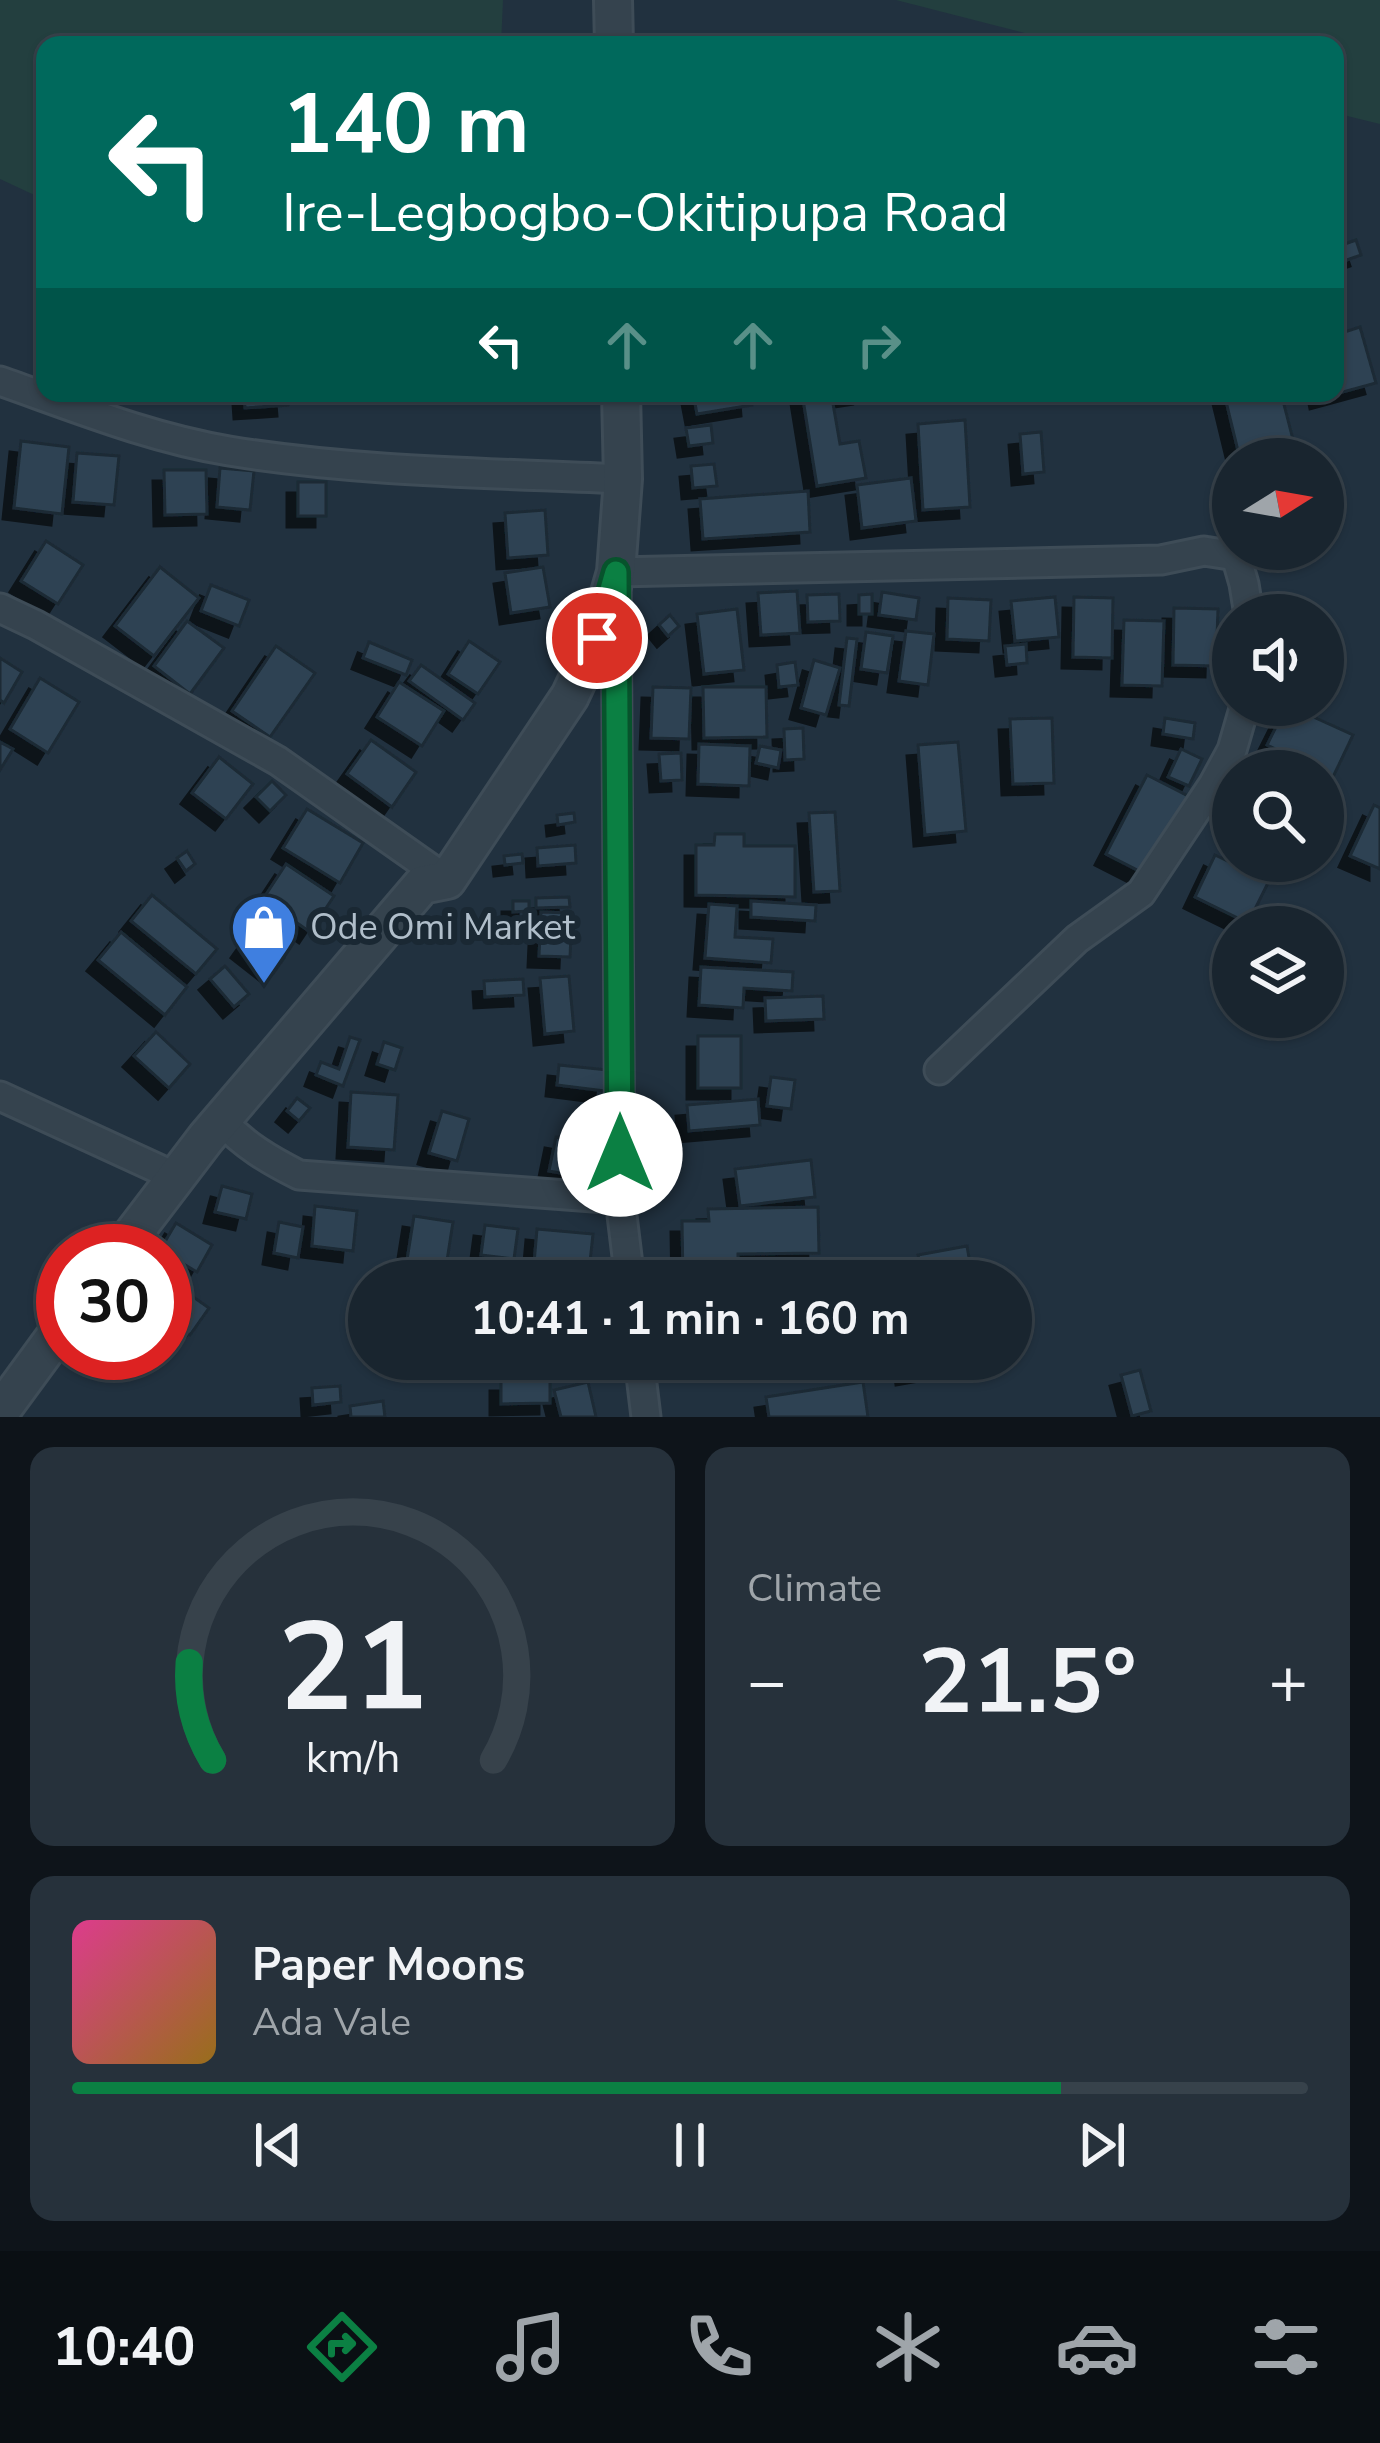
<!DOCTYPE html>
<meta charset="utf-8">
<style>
body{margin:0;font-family:"Nunito Sans",sans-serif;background:#26313b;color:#f1f3f6;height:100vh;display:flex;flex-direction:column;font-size:45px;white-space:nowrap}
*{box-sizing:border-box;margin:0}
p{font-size:39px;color:#9fa5aa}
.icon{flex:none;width:66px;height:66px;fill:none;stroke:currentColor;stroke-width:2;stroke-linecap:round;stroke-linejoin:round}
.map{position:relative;height:1417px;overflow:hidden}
.panel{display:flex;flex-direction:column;gap:30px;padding:30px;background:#0e141a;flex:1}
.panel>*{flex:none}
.hud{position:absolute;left:36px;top:36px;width:1308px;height:366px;border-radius:24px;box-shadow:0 3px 9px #0004,0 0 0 3px #37424b;background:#00695c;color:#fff;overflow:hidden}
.needle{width:78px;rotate:79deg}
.controls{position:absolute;left:1212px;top:438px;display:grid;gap:24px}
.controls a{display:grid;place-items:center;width:132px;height:132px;border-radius:50%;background:#19252f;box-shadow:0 3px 9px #0004,0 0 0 3px #37424b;font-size:60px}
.speed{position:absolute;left:36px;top:1224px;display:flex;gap:24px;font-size:60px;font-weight:700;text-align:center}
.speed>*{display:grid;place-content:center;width:156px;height:156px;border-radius:50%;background:#19252f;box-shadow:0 3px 9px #0004,0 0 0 3px #37424b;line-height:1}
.speed .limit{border:18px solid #d22;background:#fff;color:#111}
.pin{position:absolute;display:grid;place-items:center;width:102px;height:102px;color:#fff;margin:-51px;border:6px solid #fff;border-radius:50%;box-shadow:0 3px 12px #0007}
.me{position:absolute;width:132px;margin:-66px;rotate:0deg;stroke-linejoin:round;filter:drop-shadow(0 0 9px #0008)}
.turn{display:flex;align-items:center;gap:42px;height:252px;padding:0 48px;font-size:54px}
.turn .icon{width:156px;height:156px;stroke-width:2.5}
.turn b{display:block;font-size:84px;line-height:102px}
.lanes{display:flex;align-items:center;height:114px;padding:0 48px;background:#0003;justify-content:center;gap:60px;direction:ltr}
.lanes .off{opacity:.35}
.big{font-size:90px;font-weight:700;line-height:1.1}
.panel .card{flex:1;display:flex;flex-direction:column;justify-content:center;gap:18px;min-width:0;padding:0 42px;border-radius:24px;background:#26313b}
.panel .dial{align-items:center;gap:0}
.dial svg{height:312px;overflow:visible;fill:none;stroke:#37424b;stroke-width:7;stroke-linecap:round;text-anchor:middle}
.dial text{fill:#f1f3f6;stroke:none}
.song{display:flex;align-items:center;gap:36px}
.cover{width:144px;height:144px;border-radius:18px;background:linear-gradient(135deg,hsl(330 70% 55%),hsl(40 70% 35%))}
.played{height:12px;border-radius:6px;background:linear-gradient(90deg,#0b8043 80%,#37424b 80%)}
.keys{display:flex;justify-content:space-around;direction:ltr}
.heat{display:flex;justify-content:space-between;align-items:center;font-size:66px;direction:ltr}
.panel .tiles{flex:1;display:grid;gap:30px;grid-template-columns:1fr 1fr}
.card:last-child{grid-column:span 2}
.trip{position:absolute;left:348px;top:1260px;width:684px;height:120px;border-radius:60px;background:#19252f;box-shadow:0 3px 9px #0004,0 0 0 3px #37424b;font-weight:700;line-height:120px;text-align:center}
.menu{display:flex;height:192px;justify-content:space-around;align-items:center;background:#0a0f13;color:#9fa5aa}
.menu .icon{width:84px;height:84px}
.menu .active{color:#0b8043}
.menu b{font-size:54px;color:#f1f3f6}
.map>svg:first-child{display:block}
</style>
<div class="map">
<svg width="1380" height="1417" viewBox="0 0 1380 1417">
<defs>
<filter id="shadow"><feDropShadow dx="-11" dy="11" stdDeviation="0" flood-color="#0009"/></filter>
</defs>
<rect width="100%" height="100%" fill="#21313f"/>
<g fill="#233f3f">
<path d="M0 0H503L501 45H45V200L0 179Z"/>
<path d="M896 0H1380V124L1335 113V45H1071Z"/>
</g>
<g fill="#2f4353" stroke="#1c2a35" stroke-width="3" filter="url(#shadow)">
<path d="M1356 240 1361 255 1344 261 1339 246Z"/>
<path d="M1360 327 1376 383 1321 398 1320 393H1335V335Z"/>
<path d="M244 393H287L288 405 245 408Z"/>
<path d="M693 393H751L752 405 697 414Z"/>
<path d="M802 393H865L832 398 840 444 859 441 866 478 817 486Z"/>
<path d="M1224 393H1281L1298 459H1240Z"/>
<path d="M965 420 970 507 923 510 918 424Z"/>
<path d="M711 425 713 443 689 446 686 428Z"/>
<path d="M1041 432 1044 472 1023 474 1020 434Z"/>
<path d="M21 441 69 447 62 514 14 508Z"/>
<path d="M77 453 119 456 114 505 73 502Z"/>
<path d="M714 464 717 486 693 488 691 466Z"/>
<path d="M220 468 254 471 250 510 217 507Z"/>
<path d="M164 470H206L207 514 165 515Z"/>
<path d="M911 478 916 521 862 528 857 485Z"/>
<rect x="298" y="482" width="28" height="34"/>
<path d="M808 491 810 532 703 539 700 499Z"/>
<path d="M545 510 548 555 508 558 505 513Z"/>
<path d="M46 541 83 565 58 604 21 581Z"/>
<path d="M160 567 199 598 154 656 115 626Z"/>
<path d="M543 567 550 607 511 613 505 573Z"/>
<path d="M211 585 249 600 239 626 201 611Z"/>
<path d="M797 591 800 633 761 635 758 593Z"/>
<path d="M882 592 919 598 916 620 879 615Z"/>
<path d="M839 594 840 621 808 622 807 595Z"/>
<path d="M872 594V614H859V595Z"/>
<path d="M1055 597 1059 637 1015 641 1011 601Z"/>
<path d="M1074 597 1113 598 1112 658 1073 657Z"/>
<path d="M948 598 991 600 989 641 947 639Z"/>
<path d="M1174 608 1218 609 1216 666 1173 665Z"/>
<path d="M737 609 744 670 704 674 697 614Z"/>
<path d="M1271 609 1302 610V615H1271Z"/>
<path d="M670 615 679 626 668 636 659 625Z"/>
<path d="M1124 620 1164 621 1162 686 1122 685Z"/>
<path d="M187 621 224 648 190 694 154 666Z"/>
<path d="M906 631 934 634 928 685 899 681Z"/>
<path d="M866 632 893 636 887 673 861 669Z"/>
<path d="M847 638 857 639 849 706 839 705Z"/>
<path d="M469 641 500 662 478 694 448 674Z"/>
<path d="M369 642 412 660 406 675 363 658Z"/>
<path d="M1026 644 1027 663 1007 665 1005 646Z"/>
<path d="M276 646 315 673 270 737 232 711Z"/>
<path d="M0 658 22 672 4 703 0 700Z"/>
<path d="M814 660 840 668 826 715 801 708Z"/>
<path d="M795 662 798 685 779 687 777 665Z"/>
<path d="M421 665 475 703 463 720 409 681Z"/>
<path d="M40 678 79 702 48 753 10 729Z"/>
<path d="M399 682 444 711 422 746 377 717Z"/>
<path d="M653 687 691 688 689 739 651 738Z"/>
<path d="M703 687H766L767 737 704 738Z"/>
<path d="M1287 705 1353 735 1333 777 1267 745Z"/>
<path d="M1052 718 1054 783 1013 784 1010 719Z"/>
<path d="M1165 718 1195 723 1193 739 1163 734Z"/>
<path d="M803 728 804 759 785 760 784 729Z"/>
<path d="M371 740 416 772 392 807 347 774Z"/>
<path d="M0 742 13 749 0 770Z"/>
<path d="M958 742 966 831 925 835 918 745Z"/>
<path d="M699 744 750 746 749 786 698 784Z"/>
<path d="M760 746 781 750 778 768 756 763Z"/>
<path d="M1181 749 1202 759 1189 786 1168 777Z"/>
<path d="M681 753 682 780 661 781 659 754Z"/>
<path d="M219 757 253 784 226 819 192 793Z"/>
<path d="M1252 759 1286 771H1248Z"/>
<path d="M1147 775 1188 796 1147 875 1106 854Z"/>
<path d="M272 781 286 795 270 811 256 797Z"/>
<path d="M1374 805 1380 808V869L1350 856Z"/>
<path d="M307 809 363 843 340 883 283 848Z"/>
<path d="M835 812 840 891 814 892 809 813Z"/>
<path d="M574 813 575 822 558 825 557 815Z"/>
<path d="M715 834H744V846H795V897L696 895V845H714Z"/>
<path d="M575 845 576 863 538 866 537 848Z"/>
<path d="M187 851 195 864 186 871 177 858Z"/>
<path d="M522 854 523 863 505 865 504 856Z"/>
<path d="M1215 855 1269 881 1248 923 1195 897Z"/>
<path d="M286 864 334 896 310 932 263 899Z"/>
<path d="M152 895 217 949 196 974 131 921Z"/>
<path d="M569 897 570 907 536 908V898Z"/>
<path d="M513 901H529V911L513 912Z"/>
<path d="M751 901 816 905 815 921 751 917Z"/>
<path d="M709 904 737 906 735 937 773 939 771 963 705 958Z"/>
<path d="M541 912 572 913 570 957 539 956Z"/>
<path d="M121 932 187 987 165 1015 98 960Z"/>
<path d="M252 933 284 958 274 972 242 947Z"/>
<path d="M225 966 249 994 234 1007 210 979Z"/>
<path d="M701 967 793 972 792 991 744 988 743 1008 699 1005Z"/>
<path d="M569 976 574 1031 545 1034 540 978Z"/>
<path d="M523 979 524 995 485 997 484 981Z"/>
<path d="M823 996 824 1019 766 1021 765 998Z"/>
<path d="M156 1032 190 1064 169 1088 134 1056Z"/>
<rect x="698" y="1036" width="43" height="52"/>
<path d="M350 1037 360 1040 343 1086 316 1075 321 1062 339 1069Z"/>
<path d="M384 1042 402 1048 395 1070 377 1064Z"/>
<path d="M559 1065 608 1070 605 1091 557 1085Z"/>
<path d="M771 1077 795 1080 791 1109 767 1106Z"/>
<path d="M351 1092 398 1095 394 1150 348 1147Z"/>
<path d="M297 1098 310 1108 299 1121 287 1111Z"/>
<path d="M758 1099 760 1125 689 1131 687 1105Z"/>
<path d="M442 1111 469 1119 457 1161 429 1153Z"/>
<path d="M556 1137 605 1146 599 1180 549 1171Z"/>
<path d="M811 1160 815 1197 740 1206 735 1169Z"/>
<path d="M222 1186 252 1194 246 1219 215 1212Z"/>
<path d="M315 1206 357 1211 353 1251 312 1246Z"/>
<path d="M818 1207 819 1253 738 1254V1281H683L682 1221H709L708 1209Z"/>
<path d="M414 1216 453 1222 446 1267 407 1260Z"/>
<path d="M279 1222 303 1227 298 1258 274 1253Z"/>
<path d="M176 1223 212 1245 197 1272 160 1250Z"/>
<path d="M485 1225 518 1229 514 1259 481 1255Z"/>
<path d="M537 1229 593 1234 588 1281 533 1275Z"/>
<path d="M967 1246 973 1281H923L918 1255Z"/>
<path d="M165 1277 209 1308 190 1335 165 1318Z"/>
<path d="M905 1359H987V1360L907 1374Z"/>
<path d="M1140 1370 1151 1411 1132 1416 1121 1375Z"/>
<path d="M501 1380H550V1403L501 1404Z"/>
<path d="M588 1382 596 1417H561L554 1390Z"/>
<path d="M863 1382 868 1417H769L766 1397Z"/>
<path d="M340 1386 341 1402 313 1405 312 1388Z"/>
<path d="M383 1401 385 1417H351L350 1406Z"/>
</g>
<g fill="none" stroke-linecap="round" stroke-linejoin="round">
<defs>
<g id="minor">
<path d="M0 381C74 407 150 438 229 451 359 472 492 473 623 479"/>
<path d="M0 608 36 625 278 761 447 880"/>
<path d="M939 1070 1077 939 1141 893 1213 785 1232 750 1245 705"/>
<path d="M0 1096 176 1177"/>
<path d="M221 1120C244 1145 269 1160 299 1175L620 1199"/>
<path d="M630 1281 620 1199 616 572 1161 560 1204 551 1236 556 1244 584 1249 615"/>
<path d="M639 1359 646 1417"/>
</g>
<g id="tertiary">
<path d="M613 0 614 45"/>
<path d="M120 1251 206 1138 422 885 447 880 570 696 597 638 616 572 623 479 621 393"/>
<path d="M0 1412 63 1326"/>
</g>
</defs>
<use href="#minor" stroke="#3e4c57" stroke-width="33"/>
<use href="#tertiary" stroke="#3e4c57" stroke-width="42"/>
<use href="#minor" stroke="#35434e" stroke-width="27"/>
<use href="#tertiary" stroke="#35434e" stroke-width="36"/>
</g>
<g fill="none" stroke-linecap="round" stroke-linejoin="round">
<defs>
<path id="route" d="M597 638 616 572 620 1154"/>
</defs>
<use href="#route" stroke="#07532c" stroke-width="30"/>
<use href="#route" stroke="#0b8043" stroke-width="21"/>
</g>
<defs>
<symbol id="shop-pin" viewBox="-11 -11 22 30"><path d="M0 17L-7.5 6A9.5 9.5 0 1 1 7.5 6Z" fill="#3f7fe0" stroke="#1a2833"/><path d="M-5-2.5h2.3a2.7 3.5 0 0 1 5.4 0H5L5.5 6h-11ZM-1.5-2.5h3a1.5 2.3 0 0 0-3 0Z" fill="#fff"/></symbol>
</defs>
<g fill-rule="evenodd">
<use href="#shop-pin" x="226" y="889" width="76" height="104"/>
</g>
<g text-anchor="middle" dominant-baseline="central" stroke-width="12" stroke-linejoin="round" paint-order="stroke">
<g font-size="36" fill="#b0beca" stroke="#1a2833" text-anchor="start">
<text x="310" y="927">Ode Omi Market</text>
</g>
</g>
</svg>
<div class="controls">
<a><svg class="needle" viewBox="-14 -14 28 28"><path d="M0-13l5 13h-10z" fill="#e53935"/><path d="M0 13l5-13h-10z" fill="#9fa5aa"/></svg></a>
<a><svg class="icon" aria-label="sound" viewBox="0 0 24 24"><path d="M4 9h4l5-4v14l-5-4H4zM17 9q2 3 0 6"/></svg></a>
<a><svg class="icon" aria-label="search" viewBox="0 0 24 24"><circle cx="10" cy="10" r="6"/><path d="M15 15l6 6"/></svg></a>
<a><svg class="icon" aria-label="layers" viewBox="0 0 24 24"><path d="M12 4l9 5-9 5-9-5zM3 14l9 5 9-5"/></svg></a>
</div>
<div class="speed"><div class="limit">30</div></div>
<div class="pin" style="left:597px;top:638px;background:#d93025"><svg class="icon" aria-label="arrive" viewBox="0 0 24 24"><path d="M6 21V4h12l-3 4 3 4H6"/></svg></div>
<svg class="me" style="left:620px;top:1154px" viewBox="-20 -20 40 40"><circle r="19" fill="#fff"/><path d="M0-13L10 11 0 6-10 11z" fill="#0b8043"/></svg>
<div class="trip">10:41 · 1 min · 160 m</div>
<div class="hud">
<div class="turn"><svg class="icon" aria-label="left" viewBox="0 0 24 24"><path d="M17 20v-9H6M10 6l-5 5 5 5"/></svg><div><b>140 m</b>Ire-Legbogbo-Okitipupa Road</div></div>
<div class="lanes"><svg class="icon" aria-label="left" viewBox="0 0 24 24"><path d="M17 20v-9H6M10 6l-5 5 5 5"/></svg><svg class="icon off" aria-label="ahead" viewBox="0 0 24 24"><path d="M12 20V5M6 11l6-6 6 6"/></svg><svg class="icon off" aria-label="ahead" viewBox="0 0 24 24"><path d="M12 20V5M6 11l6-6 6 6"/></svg><svg class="icon off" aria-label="right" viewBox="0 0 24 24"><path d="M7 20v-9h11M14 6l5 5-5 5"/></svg></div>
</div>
</div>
<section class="panel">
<div class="tiles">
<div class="card dial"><svg viewBox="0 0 100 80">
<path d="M14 69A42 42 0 1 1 86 69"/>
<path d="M14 69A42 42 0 0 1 8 44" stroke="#0b8043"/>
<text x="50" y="56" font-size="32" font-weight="700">21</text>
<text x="50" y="72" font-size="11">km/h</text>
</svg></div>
<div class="card"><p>Climate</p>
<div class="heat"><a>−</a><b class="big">21.5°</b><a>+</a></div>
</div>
<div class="card">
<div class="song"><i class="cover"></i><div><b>Paper Moons</b><p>Ada Vale</p></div></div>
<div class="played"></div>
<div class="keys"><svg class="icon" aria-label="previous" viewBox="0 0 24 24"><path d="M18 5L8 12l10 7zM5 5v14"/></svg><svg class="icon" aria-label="pause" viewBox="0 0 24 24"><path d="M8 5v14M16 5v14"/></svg><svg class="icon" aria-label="next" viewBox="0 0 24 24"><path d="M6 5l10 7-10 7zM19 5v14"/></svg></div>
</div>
</div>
</section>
<nav class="menu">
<b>10:40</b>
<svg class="icon active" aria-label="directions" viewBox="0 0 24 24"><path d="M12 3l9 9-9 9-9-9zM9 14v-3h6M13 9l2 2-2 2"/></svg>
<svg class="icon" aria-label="music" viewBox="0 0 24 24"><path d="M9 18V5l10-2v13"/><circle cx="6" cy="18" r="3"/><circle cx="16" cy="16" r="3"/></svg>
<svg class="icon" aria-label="phone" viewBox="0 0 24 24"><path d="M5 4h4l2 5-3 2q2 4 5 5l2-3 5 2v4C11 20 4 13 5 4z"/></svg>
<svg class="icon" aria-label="climate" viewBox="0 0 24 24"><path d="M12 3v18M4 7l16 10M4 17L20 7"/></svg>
<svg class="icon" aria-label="car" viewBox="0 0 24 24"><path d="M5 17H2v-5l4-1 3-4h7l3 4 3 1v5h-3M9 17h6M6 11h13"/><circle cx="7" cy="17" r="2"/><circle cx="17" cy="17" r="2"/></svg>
<svg class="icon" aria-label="filters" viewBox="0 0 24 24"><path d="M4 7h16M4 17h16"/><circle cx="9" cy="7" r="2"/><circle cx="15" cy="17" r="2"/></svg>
</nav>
